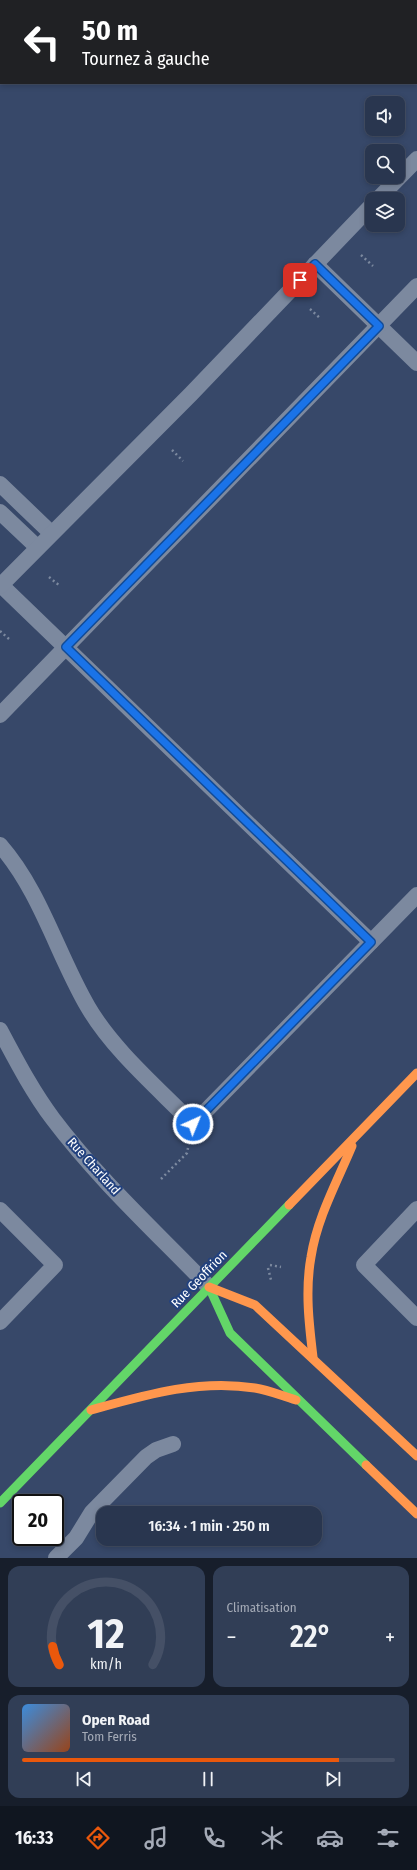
<!DOCTYPE html>
<html lang="fr">
<meta charset="utf-8">
<style>
body{margin:0;font-family:"Fira Sans Condensed",sans-serif;background:#313e56;color:#f1f3f6;height:100vh;display:flex;flex-direction:column;font-size:15px;white-space:nowrap}
*{box-sizing:border-box;margin:0}
p{font-size:13px;color:#a5abb7}
.icon{flex:none;width:22px;height:22px;fill:none;stroke:currentColor;stroke-width:2;stroke-linecap:round;stroke-linejoin:round}
.map{position:relative;height:1558px;overflow:hidden}
.details{display:flex;flex-direction:column;gap:8px;padding:8px;background:#171e2b;flex:1}
.details>*{flex:none}
.banner{position:absolute;left:0px;top:0px;width:417px;height:84px;box-shadow:0 2px 6px #0003,0 0 0 1px #455066;background:#202124;color:#fff;overflow:hidden}
.buttons{position:absolute;left:365px;top:96px;display:grid;gap:8px}
.buttons a{display:grid;place-items:center;width:40px;height:40px;border-radius:8px;background:#29364f;box-shadow:0 2px 6px #0003,0 0 0 1px #455066;font-size:20px}
.speed{position:absolute;left:12px;top:1494px;display:flex;gap:8px;font-size:20px;font-weight:700;text-align:center}
.speed>*{display:grid;place-content:center;width:52px;height:52px;border-radius:50%;background:#29364f;box-shadow:0 2px 6px #0003,0 0 0 1px #455066;line-height:1}
.speed .limit{border:2px solid #111;border-radius:6px;background:#fff;color:#111}
.pin{position:absolute;display:grid;place-items:center;width:34px;height:34px;color:#fff;margin:-17px;border-radius:8px;box-shadow:0 2px 6px #0006}
.me{position:absolute;width:44px;margin:-22px;rotate:44deg;stroke-linejoin:round;filter:drop-shadow(0 0 3px #0008)}
.turn{display:flex;align-items:center;gap:14px;height:84px;padding:0 16px;font-size:18px}
.turn .icon{width:52px;height:52px;stroke-width:2.5}
.turn b{display:block;font-size:28px;line-height:34px}
.big{font-size:30px;font-weight:600;line-height:1.1}
.details .widget{flex:1;display:flex;flex-direction:column;justify-content:center;gap:6px;min-width:0;padding:0 14px;border-radius:12px;background:#313e56}
.details .dial{align-items:center;gap:0}
.dial svg{height:104px;overflow:visible;fill:none;stroke:#455066;stroke-width:7;stroke-linecap:round;text-anchor:middle}
.dial text{fill:#f1f3f6;stroke:none}
.song{display:flex;align-items:center;gap:12px}
.cover{width:48px;height:48px;border-radius:6px;background:linear-gradient(135deg,hsl(210 70% 55%),hsl(20 70% 35%))}
.played{height:4px;border-radius:2px;background:linear-gradient(90deg,#ea580c 85%,#455066 85%)}
.keys{display:flex;justify-content:space-around;direction:ltr}
.heat{display:flex;justify-content:space-between;align-items:center;font-size:22px;direction:ltr}
.details .tiles{flex:1;display:grid;gap:8px;grid-template-columns:1fr 1fr}
.widget:last-child{grid-column:span 2}
.trip{position:absolute;left:96px;top:1506px;width:226px;height:40px;border-radius:12px;background:#29364f;box-shadow:0 2px 6px #0003,0 0 0 1px #455066;font-weight:600;line-height:40px;text-align:center}
.menu{display:flex;height:64px;justify-content:space-around;align-items:center;background:#101620;color:#a5abb7}
.menu .icon{width:28px;height:28px}
.menu .selected{color:#ea580c}
.menu b{font-size:18px;color:#f1f3f6}
.map>svg:first-child{display:block}
</style>
<div class="map">
<svg width="417" height="1558" viewBox="0 0 417 1558">
<rect width="100%" height="100%" fill="#374869"/>
<g fill="none" stroke-linecap="round" stroke-linejoin="round">
<g stroke="#7c899f" stroke-width="2.5" stroke-dasharray="2 3" stroke-linecap="butt">
<path d="M361 255 373 266"/>
<path d="M310 309 321 319"/>
<path d="M172 450 183 461"/>
<path d="M49 577 60 586"/>
<path d="M0 631 9 639"/>
<path d="M161 1179 187 1153 188 1148"/>
<path d="M270 1265 281 1267"/>
<path d="M268 1268 271 1280"/>
</g>
<g stroke="#7c899f" stroke-width="16">
<path d="M378 199 417 159"/>
<path d="M315 264 417 363"/>
<path d="M0 484 51 533"/>
<path d="M0 512 37 547"/>
<path d="M1 585 371 942"/>
<path d="M0 586 191 394 372 205"/>
<path d="M0 715 417 286"/>
<path d="M0 845C41 892 57 954 88 1007 113 1050 158 1088 193 1124L417 895"/>
<path d="M0 1030C16 1060 32 1091 53 1119 99 1180 156 1232 209 1287"/>
<path d="M417 1209 364 1265 417 1318"/>
<path d="M0 1210 55 1265 0 1322"/>
<path d="M56 1558 76 1538 92 1512 146 1457 156 1450 173 1444"/>
</g>
<g stroke="#63d668" stroke-width="9">
<path d="M209 1287 230 1333 366 1465"/>
<path d="M0 1503 289 1205"/>
</g>
<g stroke="#ff974d" stroke-width="9">
<path d="M289 1205 417 1073"/>
<path d="M209 1287 255 1305 417 1456"/>
<path d="M313 1357C309 1324 305 1290 311 1257 317 1218 337 1182 352 1146"/>
<path d="M91 1410C145 1395 198 1379 255 1388 269 1390 282 1396 296 1400"/>
<path d="M366 1465 417 1514"/>
</g>
</g>
<g fill="none" stroke-linecap="round" stroke-linejoin="round">
<defs>
<path id="route" d="M193 1124 371 942 66 647 379 326 315 264 300 280"/>
</defs>
<use href="#route" stroke="#114b97" stroke-width="10"/>
<use href="#route" stroke="#1a73e8" stroke-width="7"/>
</g>
<g text-anchor="middle" dominant-baseline="central" stroke-width="4" stroke-linejoin="round" paint-order="stroke">
<g font-size="13" fill="#fff" stroke="#22417e">
<text transform="translate(94 1166) rotate(48)">Rue Charland</text>
<text transform="translate(199 1279) rotate(-46)">Rue Geoffrion</text>
</g>
</g>
</svg>
<div class="buttons">
<a><svg class="icon" aria-label="sound" viewBox="0 0 24 24"><path d="M4 9h4l5-4v14l-5-4H4zM17 9q2 3 0 6"/></svg></a>
<a><svg class="icon" aria-label="search" viewBox="0 0 24 24"><circle cx="10" cy="10" r="6"/><path d="M15 15l6 6"/></svg></a>
<a><svg class="icon" aria-label="layers" viewBox="0 0 24 24"><path d="M12 4l9 5-9 5-9-5zM3 14l9 5 9-5"/></svg></a>
</div>
<div class="speed"><div class="limit">20</div></div>
<div class="pin" style="left:300px;top:280px;background:#d93025"><svg class="icon" aria-label="arrive" viewBox="0 0 24 24"><path d="M6 21V4h12l-3 4 3 4H6"/></svg></div>
<svg class="me" style="left:193px;top:1124px" viewBox="-20 -20 40 40"><circle r="17" fill="#1a73e8" stroke="#fff" stroke-width="3"/><path d="M0-11L8 9 0 5-8 9z" fill="#fff"/></svg>
<div class="trip">16:34 · 1 min · 250 m</div>
<div class="banner">
<div class="turn"><svg class="icon" aria-label="left" viewBox="0 0 24 24"><path d="M17 20v-9H6M10 6l-5 5 5 5"/></svg><div><b>50 m</b>Tournez à gauche</div></div>
</div>
</div>
<section class="details">
<div class="tiles">
<div class="widget dial"><svg viewBox="0 0 100 80">
<path d="M14 69A42 42 0 1 1 86 69"/>
<path d="M14 69A42 42 0 0 1 9 55" stroke="#ea580c"/>
<text x="50" y="56" font-size="32" font-weight="700">12</text>
<text x="50" y="72" font-size="11">km/h</text>
</svg></div>
<div class="widget"><p>Climatisation</p>
<div class="heat"><a>−</a><b class="big">22°</b><a>+</a></div>
</div>
<div class="widget">
<div class="song"><i class="cover"></i><div><b>Open Road</b><p>Tom Ferris</p></div></div>
<div class="played"></div>
<div class="keys"><svg class="icon" aria-label="previous" viewBox="0 0 24 24"><path d="M18 5L8 12l10 7zM5 5v14"/></svg><svg class="icon" aria-label="pause" viewBox="0 0 24 24"><path d="M8 5v14M16 5v14"/></svg><svg class="icon" aria-label="next" viewBox="0 0 24 24"><path d="M6 5l10 7-10 7zM19 5v14"/></svg></div>
</div>
</div>
</section>
<nav class="menu">
<b>16:33</b>
<svg class="icon selected" aria-label="directions" viewBox="0 0 24 24"><path d="M12 3l9 9-9 9-9-9zM9 14v-3h6M13 9l2 2-2 2"/></svg>
<svg class="icon" aria-label="music" viewBox="0 0 24 24"><path d="M9 18V5l10-2v13"/><circle cx="6" cy="18" r="3"/><circle cx="16" cy="16" r="3"/></svg>
<svg class="icon" aria-label="phone" viewBox="0 0 24 24"><path d="M5 4h4l2 5-3 2q2 4 5 5l2-3 5 2v4C11 20 4 13 5 4z"/></svg>
<svg class="icon" aria-label="climate" viewBox="0 0 24 24"><path d="M12 3v18M4 7l16 10M4 17L20 7"/></svg>
<svg class="icon" aria-label="car" viewBox="0 0 24 24"><path d="M5 17H2v-5l4-1 3-4h7l3 4 3 1v5h-3M9 17h6M6 11h13"/><circle cx="7" cy="17" r="2"/><circle cx="17" cy="17" r="2"/></svg>
<svg class="icon" aria-label="filters" viewBox="0 0 24 24"><path d="M4 7h16M4 17h16"/><circle cx="9" cy="7" r="2"/><circle cx="15" cy="17" r="2"/></svg>
</nav>
